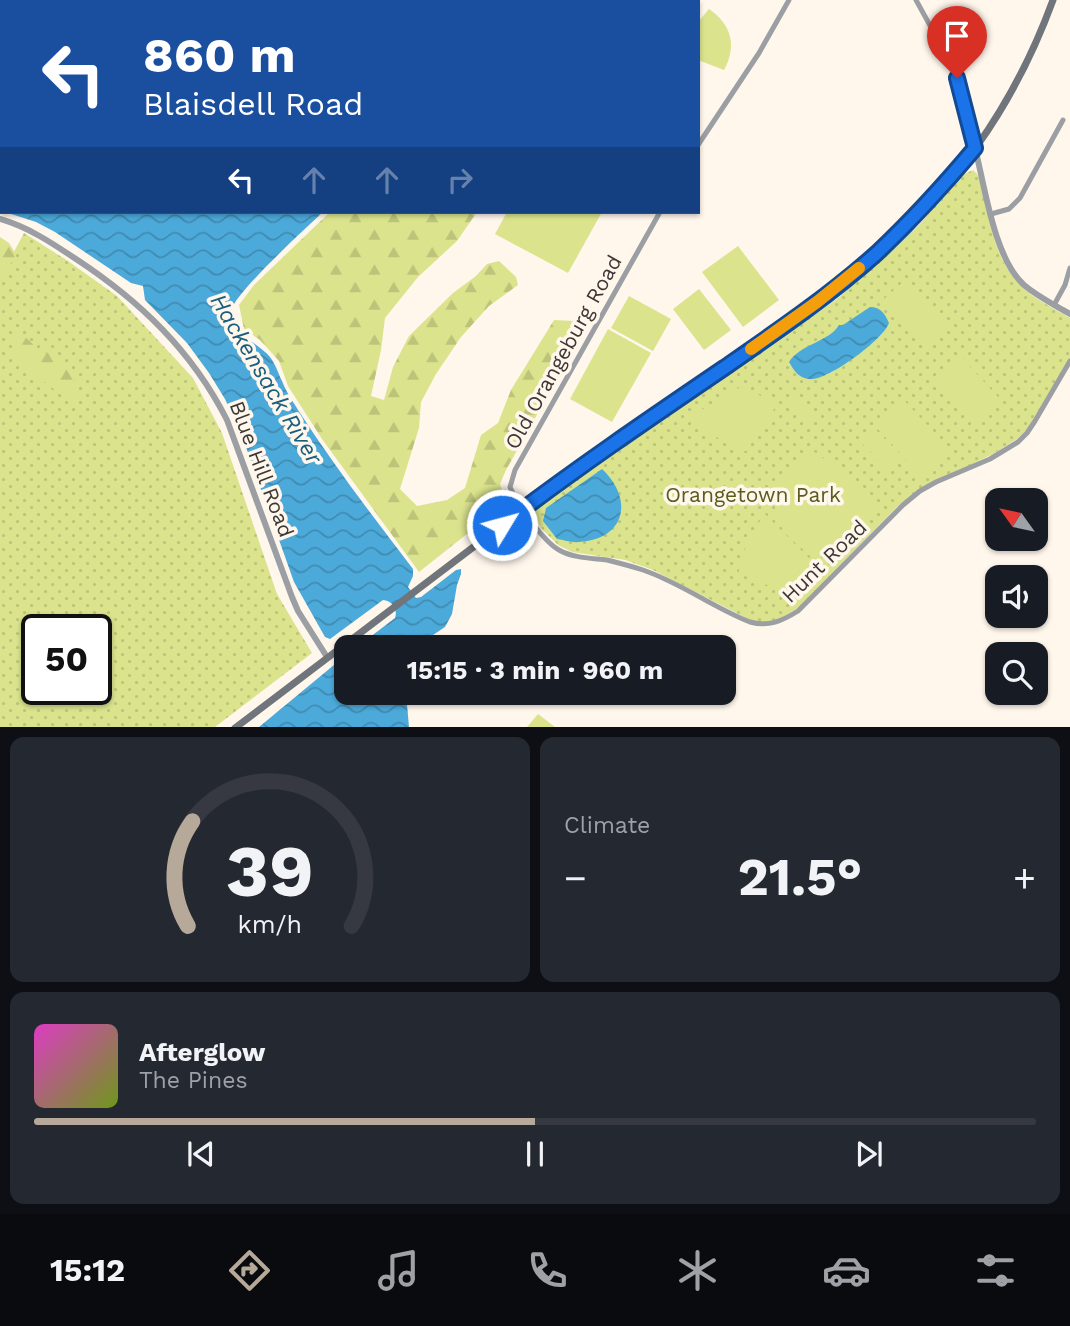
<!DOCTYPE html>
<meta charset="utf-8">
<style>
body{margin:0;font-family:"Work Sans",sans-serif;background:#242831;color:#f1f3f6;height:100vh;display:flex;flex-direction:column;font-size:26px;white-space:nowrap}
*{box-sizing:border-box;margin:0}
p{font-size:23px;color:#9ea1a6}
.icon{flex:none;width:38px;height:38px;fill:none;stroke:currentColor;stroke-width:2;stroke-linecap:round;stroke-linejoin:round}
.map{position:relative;height:727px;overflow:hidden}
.side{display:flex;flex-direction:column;gap:10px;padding:10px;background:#0d0f14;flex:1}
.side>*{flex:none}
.hud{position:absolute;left:0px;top:0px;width:700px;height:214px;box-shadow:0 2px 5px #0004;background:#1a4fa0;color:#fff;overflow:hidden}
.needle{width:46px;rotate:303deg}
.controls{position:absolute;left:985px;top:488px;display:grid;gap:14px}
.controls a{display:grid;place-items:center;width:63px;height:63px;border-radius:14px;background:#171b24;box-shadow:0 2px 5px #0004;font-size:35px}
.speed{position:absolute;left:21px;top:614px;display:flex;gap:14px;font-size:35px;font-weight:700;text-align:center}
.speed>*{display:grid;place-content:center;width:91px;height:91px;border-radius:50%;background:#171b24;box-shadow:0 2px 5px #0004;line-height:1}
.speed .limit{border:4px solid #111;border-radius:10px;background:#fff;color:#111}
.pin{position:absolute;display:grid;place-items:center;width:60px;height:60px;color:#fff;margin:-72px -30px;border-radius:50% 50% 50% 0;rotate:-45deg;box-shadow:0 0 7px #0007}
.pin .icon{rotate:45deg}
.me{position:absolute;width:77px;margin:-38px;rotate:53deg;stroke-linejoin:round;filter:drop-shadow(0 0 5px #0008)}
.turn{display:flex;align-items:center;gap:24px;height:147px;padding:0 28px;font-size:32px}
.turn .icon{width:91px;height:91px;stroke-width:2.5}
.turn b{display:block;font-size:49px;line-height:60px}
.lanes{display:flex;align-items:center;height:66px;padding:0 28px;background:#0003;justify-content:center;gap:35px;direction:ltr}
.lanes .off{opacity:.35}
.big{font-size:52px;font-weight:700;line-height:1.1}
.side .widget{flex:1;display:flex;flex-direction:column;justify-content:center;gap:10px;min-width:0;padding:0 24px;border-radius:14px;background:#242831}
.side .dial{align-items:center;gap:0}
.dial svg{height:182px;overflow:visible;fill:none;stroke:#363941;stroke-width:7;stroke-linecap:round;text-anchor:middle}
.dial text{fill:#f1f3f6;stroke:none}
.song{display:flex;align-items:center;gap:21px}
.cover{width:84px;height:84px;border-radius:10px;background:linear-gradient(135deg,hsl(310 70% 55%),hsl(80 70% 35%))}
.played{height:7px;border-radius:4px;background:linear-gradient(90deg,#b7a999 50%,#363941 50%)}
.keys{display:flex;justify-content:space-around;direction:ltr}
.heat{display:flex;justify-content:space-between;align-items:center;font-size:38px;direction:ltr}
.side .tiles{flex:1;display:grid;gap:10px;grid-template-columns:1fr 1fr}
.widget:last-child{grid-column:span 2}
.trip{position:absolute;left:334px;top:635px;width:402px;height:70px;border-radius:14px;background:#171b24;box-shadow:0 2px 5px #0004;font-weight:700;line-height:70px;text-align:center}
.tabs{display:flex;height:112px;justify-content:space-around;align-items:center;background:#090b0e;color:#9ea1a6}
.tabs .icon{width:49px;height:49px}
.tabs .current{color:#b7a999}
.tabs b{font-size:32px;color:#f1f3f6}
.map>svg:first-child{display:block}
</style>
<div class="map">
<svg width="1070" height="728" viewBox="0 0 1070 728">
<defs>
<pattern id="grass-dots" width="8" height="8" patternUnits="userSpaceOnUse" patternTransform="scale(1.75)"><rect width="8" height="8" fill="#dbe48d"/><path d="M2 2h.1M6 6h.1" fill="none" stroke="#bdc47a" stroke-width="1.8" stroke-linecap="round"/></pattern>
<pattern id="forest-firs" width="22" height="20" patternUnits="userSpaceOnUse" patternTransform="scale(1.75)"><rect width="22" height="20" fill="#dbe48d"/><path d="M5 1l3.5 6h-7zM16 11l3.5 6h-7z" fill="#bdc47a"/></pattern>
<pattern id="water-waves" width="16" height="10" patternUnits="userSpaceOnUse" patternTransform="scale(1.75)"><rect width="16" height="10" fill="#4caada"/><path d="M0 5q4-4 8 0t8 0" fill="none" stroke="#408bb2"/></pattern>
</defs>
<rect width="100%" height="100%" fill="#fff6ec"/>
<g fill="url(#grass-dots)" fill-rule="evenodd">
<path d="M973 170 977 174 980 180C989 215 993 258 1020 285 1034 299 1053 308 1070 318V358L1026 431 1017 439 993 454 916 492 896 508 798 608C778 620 774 624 750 620L653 570 625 560 572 552 558 545 541 528 535 517V509L837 299 918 226 964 174Z"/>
<path d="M24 233 68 261 117 296 193 378 222 433 277 594 312 653 215 727H0V278ZM37 630H96V690H37Z"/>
</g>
<g fill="url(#forest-firs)">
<path d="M422 0H610V2H421Z"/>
<path d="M330 212H477L457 241 418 277 385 318 381 350 371 396 384 400 393 367 409 336 453 293 476 276 487 264 499 261 516 277 518 285 489 306 461 337 436 374 421 402 419 428 400 489 417 506 447 500 465 488 481 435 498 423 511 390 554 320 574 321 586 327 506 470 500 484 506 503 419 572 322 439 288 386 279 361 260 340 244 329 239 305 254 285Z"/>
<path d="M0 237 9 243 16 254 3 278 0 293Z"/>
<path d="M14 329 19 331 41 352 55 353 78 386 79 398 72 403 42 380 13 354Z"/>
</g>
<g fill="#dbe48d">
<path d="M709 9C732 25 737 46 724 70L698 60V22Z"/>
<path d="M507 212H602L568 273 495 234Z"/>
<path d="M738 246 779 300 743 327 702 272Z"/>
<path d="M905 280 948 328 926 347 884 299Z"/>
<path d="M699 289 731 330 704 350 673 309Z"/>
<path d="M629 296 671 319 653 351 611 328Z"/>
<path d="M608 329 651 353 612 422 570 399Z"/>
<path d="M961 357 1001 400 975 423 936 380Z"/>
<path d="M744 385 776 406 746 451 738 452 696 423 693 415Z"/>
<path d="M798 395 816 412 806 423 788 406Z"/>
<path d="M901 397 950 449 921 476 873 424Z"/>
<path d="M871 427 899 455 886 468 858 439Z"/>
<path d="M813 451 860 484 875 499V510L868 517 812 557C804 549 791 541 784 531 780 525 777 518 776 511 770 483 794 467 813 451Z"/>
<path d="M764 513 809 558 794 596 740 574 737 564Z"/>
<path d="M538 714 555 727H527Z"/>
</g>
<g fill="url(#water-waves)">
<path d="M0 0H326L327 2H2V211L0 210Z"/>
<path d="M5 212H323C307 227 235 293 232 309 228 332 259 343 270 357 276 365 278 373 282 381 286 392 294 403 300 413 335 467 374 518 413 569V576L408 587 416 598 421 597 456 570 461 569V574L457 585 452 614 445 627 415 647H357L395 618C398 610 393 601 383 600L330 639 325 637 294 582 242 436 225 399 209 373 187 343 145 300 143 286 131 283 55 232 36 222Z"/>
<path d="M870 307C881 307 885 314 889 323 883 340 826 382 809 379 798 378 794 370 789 362 799 345 830 341 839 325H843Z"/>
<path d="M602 469C634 499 626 539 579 542 572 543 564 540 557 539L543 521 546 508Z"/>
<path d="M346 655V693H406L409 727H259Z"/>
</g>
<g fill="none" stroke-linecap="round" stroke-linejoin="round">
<path stroke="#4caada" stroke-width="2" d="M500 0V2"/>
<g stroke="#9b9fa3" stroke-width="5">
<path d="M916 0 949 60 957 78 975 148"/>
<path d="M698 145 759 53 789 0"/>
<path d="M660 212 515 470 510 487C516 503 544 542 559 550 573 558 591 558 607 560 619 563 631 566 643 570 681 583 714 608 750 622 769 627 782 621 798 611L903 505 920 491 936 482 990 459 1018 442 1027 433 1035 421 1070 361"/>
<path d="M991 214 1009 209 1020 198 1063 120"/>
<path d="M1054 305 1065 285 1070 268"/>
</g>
<g stroke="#9b9fa3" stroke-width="6">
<path d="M975 148C985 187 994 258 1024 285 1038 297 1055 305 1070 314"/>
<path d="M0 219C28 227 52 243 76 259 140 301 192 351 227 420L292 597 298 611 327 657"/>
</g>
<path stroke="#6f757a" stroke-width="7" d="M235 728 567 476 783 327C840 285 894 240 942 187 954 174 966 160 977 146 1009 101 1034 52 1053 0"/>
</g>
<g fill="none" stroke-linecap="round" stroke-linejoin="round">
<defs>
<path id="route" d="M502 525C574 470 649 419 724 368 776 332 829 296 877 253 912 220 944 185 975 148L957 78"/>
</defs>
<use href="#route" stroke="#114b97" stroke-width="18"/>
<use href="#route" stroke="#1a73e8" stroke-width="12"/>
<path stroke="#f59e0b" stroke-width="12" d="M751 349 817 302 859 268"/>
</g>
<g text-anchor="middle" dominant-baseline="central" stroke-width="7" stroke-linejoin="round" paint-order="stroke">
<g font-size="21" fill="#3c3835" stroke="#fff6ec">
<text transform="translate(563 352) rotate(-61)">Old Orangeburg Road</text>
<text transform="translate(262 469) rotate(69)">Blue Hill Road</text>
<text transform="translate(824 561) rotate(-44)">Hunt Road</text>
</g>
<g font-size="21" fill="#585d1e" stroke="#fff6ec">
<text x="753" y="494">Orangetown Park</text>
</g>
<g font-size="23" font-style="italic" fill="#175e7f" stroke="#fff6ec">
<text transform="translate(266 379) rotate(59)">Hackensack River</text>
</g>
</g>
</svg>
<div class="controls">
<a><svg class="needle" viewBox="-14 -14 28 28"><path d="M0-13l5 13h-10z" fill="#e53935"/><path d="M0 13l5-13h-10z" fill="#9ea1a6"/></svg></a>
<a><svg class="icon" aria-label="sound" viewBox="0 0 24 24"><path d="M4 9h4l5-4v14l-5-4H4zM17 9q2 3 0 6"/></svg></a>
<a><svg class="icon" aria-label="search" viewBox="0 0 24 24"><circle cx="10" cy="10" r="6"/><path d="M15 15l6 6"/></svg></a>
</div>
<div class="speed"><div class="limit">50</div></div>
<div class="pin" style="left:957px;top:78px;background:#d93025"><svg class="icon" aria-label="arrive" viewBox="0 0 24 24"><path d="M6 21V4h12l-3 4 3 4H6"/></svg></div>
<svg class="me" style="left:502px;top:525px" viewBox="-20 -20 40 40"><circle r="17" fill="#1a73e8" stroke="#fff" stroke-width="3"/><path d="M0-11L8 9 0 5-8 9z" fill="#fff"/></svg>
<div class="trip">15:15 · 3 min · 960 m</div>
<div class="hud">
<div class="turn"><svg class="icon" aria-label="left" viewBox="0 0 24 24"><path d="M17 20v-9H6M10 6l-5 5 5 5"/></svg><div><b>860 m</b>Blaisdell Road</div></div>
<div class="lanes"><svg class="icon" aria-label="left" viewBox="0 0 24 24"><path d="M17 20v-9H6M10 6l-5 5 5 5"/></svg><svg class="icon off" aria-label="ahead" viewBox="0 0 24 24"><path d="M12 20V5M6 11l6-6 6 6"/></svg><svg class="icon off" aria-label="ahead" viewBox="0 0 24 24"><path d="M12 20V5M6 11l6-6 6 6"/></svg><svg class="icon off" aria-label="right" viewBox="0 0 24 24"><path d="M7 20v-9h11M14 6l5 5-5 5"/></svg></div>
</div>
</div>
<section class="side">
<div class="tiles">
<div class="widget dial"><svg viewBox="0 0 100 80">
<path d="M14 69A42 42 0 1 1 86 69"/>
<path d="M14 69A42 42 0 0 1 16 23" stroke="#b7a999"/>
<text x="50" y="56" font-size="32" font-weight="700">39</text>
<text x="50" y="72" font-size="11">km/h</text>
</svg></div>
<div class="widget"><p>Climate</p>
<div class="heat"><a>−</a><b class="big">21.5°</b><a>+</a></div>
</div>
<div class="widget">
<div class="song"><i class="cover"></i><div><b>Afterglow</b><p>The Pines</p></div></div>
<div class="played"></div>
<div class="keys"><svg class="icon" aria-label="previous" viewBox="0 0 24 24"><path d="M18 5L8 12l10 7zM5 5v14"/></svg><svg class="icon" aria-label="pause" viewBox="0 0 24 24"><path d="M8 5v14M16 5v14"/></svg><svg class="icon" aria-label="next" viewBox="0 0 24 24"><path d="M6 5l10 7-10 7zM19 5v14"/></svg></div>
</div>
</div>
</section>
<nav class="tabs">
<b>15:12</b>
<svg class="icon current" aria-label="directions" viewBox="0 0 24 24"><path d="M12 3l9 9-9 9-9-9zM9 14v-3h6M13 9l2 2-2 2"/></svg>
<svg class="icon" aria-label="music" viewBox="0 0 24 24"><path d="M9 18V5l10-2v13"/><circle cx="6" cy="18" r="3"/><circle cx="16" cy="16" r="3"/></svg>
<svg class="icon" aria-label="phone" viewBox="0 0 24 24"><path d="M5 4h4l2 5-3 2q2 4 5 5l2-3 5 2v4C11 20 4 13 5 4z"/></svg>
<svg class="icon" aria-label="climate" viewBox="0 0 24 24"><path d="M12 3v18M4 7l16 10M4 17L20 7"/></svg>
<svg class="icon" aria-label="car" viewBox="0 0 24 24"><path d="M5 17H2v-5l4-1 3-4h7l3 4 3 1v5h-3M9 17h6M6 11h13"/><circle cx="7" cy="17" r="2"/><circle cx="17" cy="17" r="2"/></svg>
<svg class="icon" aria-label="filters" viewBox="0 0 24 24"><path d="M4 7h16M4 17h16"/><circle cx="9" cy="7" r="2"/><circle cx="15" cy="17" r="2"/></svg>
</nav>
